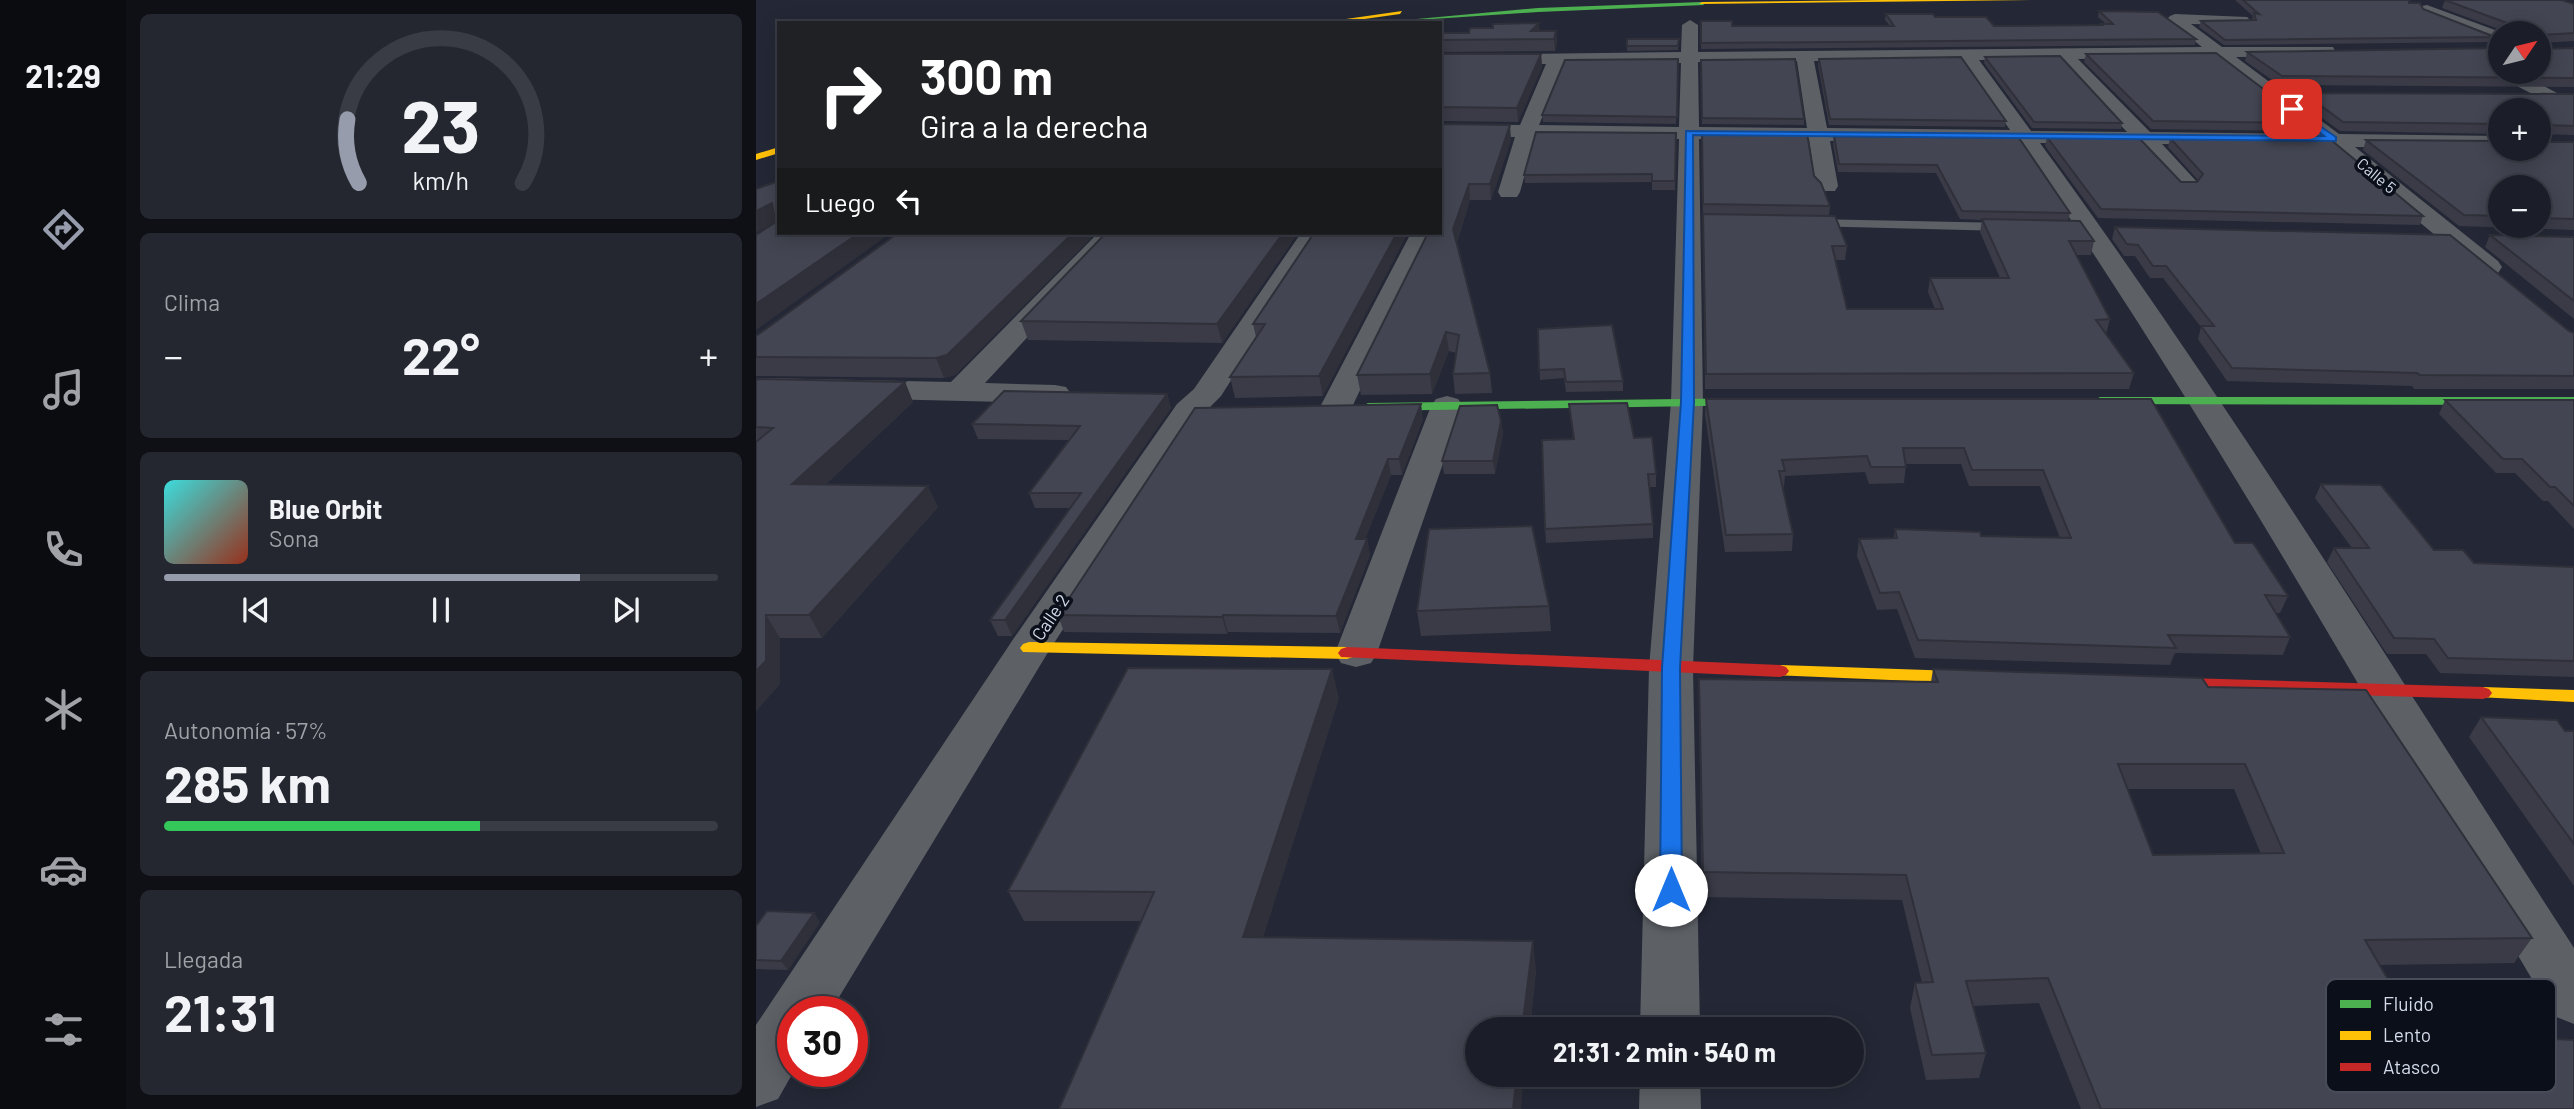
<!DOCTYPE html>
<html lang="es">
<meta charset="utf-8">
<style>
body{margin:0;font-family:Barlow,sans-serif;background:#242730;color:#f1f3f6;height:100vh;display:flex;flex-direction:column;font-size:26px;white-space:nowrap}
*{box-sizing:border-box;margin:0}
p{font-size:23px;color:#a0a2a8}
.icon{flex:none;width:38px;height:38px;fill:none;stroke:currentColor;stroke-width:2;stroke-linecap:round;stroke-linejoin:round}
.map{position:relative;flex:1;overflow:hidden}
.details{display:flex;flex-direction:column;gap:14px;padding:14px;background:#0f1016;width:630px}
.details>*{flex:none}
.banner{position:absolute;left:21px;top:21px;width:665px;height:214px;border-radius:0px;box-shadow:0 4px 18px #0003,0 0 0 2px #393c45;background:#202124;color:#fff;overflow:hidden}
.needle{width:46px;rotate:55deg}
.controls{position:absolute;left:1732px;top:21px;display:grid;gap:14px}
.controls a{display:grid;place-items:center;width:63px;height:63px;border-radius:50%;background:#1b1e28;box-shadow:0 4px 18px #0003,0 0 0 2px #393c45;font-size:35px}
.speed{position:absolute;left:21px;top:996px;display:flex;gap:14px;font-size:35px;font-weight:700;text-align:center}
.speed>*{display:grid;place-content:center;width:91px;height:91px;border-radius:50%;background:#1b1e28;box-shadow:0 4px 18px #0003,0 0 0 2px #393c45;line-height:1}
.speed .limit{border:10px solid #d22;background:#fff;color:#111}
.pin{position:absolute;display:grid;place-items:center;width:60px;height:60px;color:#fff;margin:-30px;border-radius:14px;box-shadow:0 4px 10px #0006}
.me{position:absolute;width:77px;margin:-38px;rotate:0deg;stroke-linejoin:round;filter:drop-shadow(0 0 5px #0008)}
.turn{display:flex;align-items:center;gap:24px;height:147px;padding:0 28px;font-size:32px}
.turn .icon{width:91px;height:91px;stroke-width:2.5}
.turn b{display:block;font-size:49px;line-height:60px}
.then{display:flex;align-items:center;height:66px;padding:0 28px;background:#0003;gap:14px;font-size:26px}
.big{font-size:52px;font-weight:700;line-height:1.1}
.details .tile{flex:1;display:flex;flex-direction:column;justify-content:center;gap:10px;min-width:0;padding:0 24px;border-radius:10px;background:#242730}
.details .dial{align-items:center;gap:0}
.dial svg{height:182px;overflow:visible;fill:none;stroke:#393c45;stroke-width:7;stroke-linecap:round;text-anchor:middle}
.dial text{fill:#f1f3f6;stroke:none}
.song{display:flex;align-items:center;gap:21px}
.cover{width:84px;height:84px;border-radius:10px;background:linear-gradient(135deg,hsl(180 70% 55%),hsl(10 70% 35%))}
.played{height:7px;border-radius:4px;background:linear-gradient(90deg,#969cac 75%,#393c45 75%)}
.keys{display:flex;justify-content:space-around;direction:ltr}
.heat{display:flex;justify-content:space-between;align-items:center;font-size:38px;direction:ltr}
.charge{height:10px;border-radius:5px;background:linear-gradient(90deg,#34c759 57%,#393c45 0)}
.trip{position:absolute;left:709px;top:1017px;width:399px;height:70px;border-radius:35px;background:#1b1e28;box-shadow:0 4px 18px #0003,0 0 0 2px #393c45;font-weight:700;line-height:70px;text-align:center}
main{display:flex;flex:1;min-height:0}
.tabs{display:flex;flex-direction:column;width:126px;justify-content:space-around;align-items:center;background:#0b0c10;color:#a0a2a8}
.tabs .icon{width:49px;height:49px}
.tabs .selected{color:#969cac}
.tabs b{font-size:32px;color:#f1f3f6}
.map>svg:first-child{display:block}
</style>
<main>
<nav class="tabs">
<b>21:29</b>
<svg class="icon selected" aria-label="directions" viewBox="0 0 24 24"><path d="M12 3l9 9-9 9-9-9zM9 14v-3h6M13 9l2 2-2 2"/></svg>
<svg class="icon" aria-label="music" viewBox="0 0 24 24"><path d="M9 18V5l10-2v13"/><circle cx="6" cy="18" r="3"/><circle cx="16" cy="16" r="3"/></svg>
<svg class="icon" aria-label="phone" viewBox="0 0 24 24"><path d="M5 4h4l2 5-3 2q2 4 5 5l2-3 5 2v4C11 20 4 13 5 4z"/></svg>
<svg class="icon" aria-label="climate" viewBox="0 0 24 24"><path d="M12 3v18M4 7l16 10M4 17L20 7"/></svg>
<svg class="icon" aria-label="car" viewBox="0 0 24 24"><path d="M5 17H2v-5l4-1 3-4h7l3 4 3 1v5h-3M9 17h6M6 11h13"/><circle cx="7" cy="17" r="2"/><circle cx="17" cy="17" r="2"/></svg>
<svg class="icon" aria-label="filters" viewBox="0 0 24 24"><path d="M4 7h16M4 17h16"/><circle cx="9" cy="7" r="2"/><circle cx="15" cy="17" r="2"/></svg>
</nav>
<section class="details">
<div class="tile dial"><svg viewBox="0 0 100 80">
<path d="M14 69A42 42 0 1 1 86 69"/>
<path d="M14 69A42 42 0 0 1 9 41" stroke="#969cac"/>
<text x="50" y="56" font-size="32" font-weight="700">23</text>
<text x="50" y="72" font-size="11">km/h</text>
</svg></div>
<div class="tile"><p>Clima</p>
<div class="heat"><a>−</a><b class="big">22°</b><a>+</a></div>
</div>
<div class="tile">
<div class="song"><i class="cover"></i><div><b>Blue Orbit</b><p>Sona</p></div></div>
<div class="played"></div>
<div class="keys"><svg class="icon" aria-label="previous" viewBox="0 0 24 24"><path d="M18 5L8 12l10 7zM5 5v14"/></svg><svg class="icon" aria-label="pause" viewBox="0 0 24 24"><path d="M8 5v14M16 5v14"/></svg><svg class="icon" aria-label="next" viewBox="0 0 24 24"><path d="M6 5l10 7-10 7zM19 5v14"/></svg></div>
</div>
<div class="tile"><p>Autonomía · 57%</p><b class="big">285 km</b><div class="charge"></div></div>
<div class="tile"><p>Llegada</p><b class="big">21:31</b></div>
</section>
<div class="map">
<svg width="1818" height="1109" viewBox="0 0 1818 1109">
<rect width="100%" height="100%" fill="#242836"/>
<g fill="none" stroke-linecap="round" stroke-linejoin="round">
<path fill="#5d6166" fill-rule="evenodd" d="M1056 219 1250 223 1256 227 1250 231 1052 226V220Z"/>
<g fill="#5d6166" fill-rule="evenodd">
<path d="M1671 5 1747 33H1745V43L1666 12 1664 9 1666 6Z"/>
<path d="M1419 14 1491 17 1494 20 1486 25 1435 24 1466 47H1577L1579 51 1571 56 1480 57 1583 134 1745 136V148L1599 147 1742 261 1746 267 1742 273 1733 275 1724 273 1573 146 1406 144 1442 183 1439 188H1423L1382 144 1284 143C1474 403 1643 678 1818 948V1024L1798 1016C1623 723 1457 424 1263 143L1074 141 1082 186 1079 191H1063L1060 186 1053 140 943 139 947 402 937 668 944 1029H884L893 668 915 402 923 139 779 137 764 192 761 197H745L742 192 759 137 684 136V124L764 125 790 64 684 65V55L925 52 926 25 934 20 942 25V52L1446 47 1414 22 1411 19 1414 16ZM1459 57 1557 134 1394 132 1322 59ZM1303 59 1371 132 1275 131 1223 60ZM1206 60 1254 130 1071 128 1058 61ZM1041 61 1051 128 943 127 942 62ZM925 63 923 127 783 125 808 64Z"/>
<path d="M1742 68H1745V72H1761L1818 102V116L1742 76 1739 72Z"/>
<path d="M342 233H368L229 383 299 385 310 387 315 394 310 401 299 403 0 396V378L195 382Z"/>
<path d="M545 233H569L465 396 444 417 291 654 74 1012H37L38 1071 22 1099 0 1107V1025L258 638 421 404 438 389Z"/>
<path d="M655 233H679L596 407 591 414 580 417 569 414 564 407Z"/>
<path d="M691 396 702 399 707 406 621 653 615 663 600 667 585 663 579 653 675 406 680 399Z"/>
<path d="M884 1074H944L945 1109H883Z"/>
</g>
<g fill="#4caf50" fill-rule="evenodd">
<path d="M946 2 948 5 782 12 617 23 782 8Z"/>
<path d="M1344 397H1818V405L1339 404 1337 401Z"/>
<path d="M1004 398 1011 402 1009 405 612 411 605 407 612 403Z"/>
</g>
<g fill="#ffc107" fill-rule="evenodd">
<path d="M1126 0H1275L943 4 946 2Z"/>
<path d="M646 11 644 14 580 23H562Z"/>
<path d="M23 147V153L0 160V154Z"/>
<path d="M273 642 591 647 597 649 600 653 597 657 591 659 267 652 264 648 267 644Z"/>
<path d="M1024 665 1230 672 1236 674 1239 678 1236 682 1230 684 1018 675 1015 671 1018 667Z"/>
<path d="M1727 687 1818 690V702L1721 697 1718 693 1721 689Z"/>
</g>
<g fill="#c62828" fill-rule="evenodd">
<path d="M591 647 1024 665 1030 667 1033 671 1030 675 1024 677 585 657 582 653 585 649Z"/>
<path d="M1398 677 1727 687 1733 689 1736 693 1733 697 1727 699 1398 689 1392 687 1389 683 1392 679Z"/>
</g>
</g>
<g fill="#3a3b47" fill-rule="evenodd">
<path d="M1479 0H1653V3L1667 9 1739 37 1736 42 1468 45 1443 27 1445 21 1496 20 1497 16Z"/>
<path d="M1689 0 1818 4V41L1784 43V47L1787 49 1818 48V87L1523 85 1489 61 1491 52 1745 72 1783 33H1748V31L1686 8Z"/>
<path d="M1343 11 1440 39 1439 45 945 49V21L976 26H1134L1129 20 1130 14 1179 17 1238 26 1344 25 1345 24H1350L1342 17Z"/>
<path d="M800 31 801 44 799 51 684 52V33Z"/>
<path d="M871 39H923L922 50 871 51Z"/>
<path d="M684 54H785L786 67 762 122 684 121Z"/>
<path d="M1330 54 1552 123 1549 131 1395 129 1328 62Z"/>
<path d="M1229 57 1366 123 1365 129 1276 128 1228 63Z"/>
<path d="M922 59 920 124 787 122 786 115Z"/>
<path d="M1063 59 1250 121 1249 127 1073 125 1062 65Z"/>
<path d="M945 60 1048 119V125L946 124Z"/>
<path d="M1548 93 1818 94V135L1783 134 1745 110V134L1584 131 1545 103Z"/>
<path d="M684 124 755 140 735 200H714L701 242 734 373 736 393 699 394 697 374 700 353 693 351 676 394 605 395 601 375 684 233Z"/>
<path d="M946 132 1058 176 1074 206 1073 216 1091 246 1089 260H1079L1091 309H1179L1172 292 1174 278H1244L1224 232 1226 220 1204 219 1180 173 1082 172 1077 144 1078 136 1263 138 1314 213 1312 221 1338 241 1335 255H1320L1354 319 1350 334 1378 373 1373 389H949Z"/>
<path d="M920 133 919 190H896V182L769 183 768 175Z"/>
<path d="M1291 137 1425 182H1441L1442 180 1412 147 1414 138 1667 216 1664 225 1342 218 1289 146Z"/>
<path d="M1610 140 1818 142V230L1703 226 1607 150ZM1745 187H1783V226H1745Z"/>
<path d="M1359 227 1818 333V389H1658L1656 386 1471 381 1442 339 1445 327 1407 278H1394L1379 256H1368L1356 239Z"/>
<path d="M142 233H340L199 375 188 378 0 376V336Z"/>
<path d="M542 233 466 343 272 340 265 321Z"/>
<path d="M558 233 567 396 479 398 474 377 500 337 497 324Z"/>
<path d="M1734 235 1818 237V319L1729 247Z"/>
<path d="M782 329 867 381V391L810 392 808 378 784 380Z"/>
<path d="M0 379 149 382 157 402 70 484 182 507 66 638H24V684L0 711Z"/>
<path d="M411 394 415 408 256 636H242L234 620 314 508H279L273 493 313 440 222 439 216 424Z"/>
<path d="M950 399H1395L1479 543 1532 596 1524 613H1520L1534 637 1527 655 1419 653 1414 665 1159 658 1141 609 1121 610 1101 556 1103 539 1138 538 1139 529 1225 536 1304 538 1284 486H1213L1205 464H1150L1148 483 1113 484 1109 472 1029 476 1028 487H1027L1037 534 1036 551 969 552 949 415Z"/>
<path d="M1689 400H1818V529L1792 501H1787L1759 473H1740L1683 414Z"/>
<path d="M813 404 878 438 900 474V487H893L897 524V538L790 543 789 529 817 439Z"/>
<path d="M667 419 646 475H635L609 539H611L614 555 584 633 472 632 471 634 308 632 302 615Z"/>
<path d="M745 421 747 434 739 474H688L686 461Z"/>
<path d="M1565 484 1678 550 1718 563 1818 567V677L1684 673 1670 654H1631L1571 562 1578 548H1596L1559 498Z"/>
<path d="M793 606 795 631 665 636 661 611Z"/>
<path d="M1177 669 1452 687 1776 938 1758 963 1623 965 1669 1043H1730L1735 1036 1818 1109H1325L1283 1003 1217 1006 1230 1053 1223 1078 1170 1080 1154 1008 1159 983H1166L1146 900 946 897 943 704V679L1175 682ZM1371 789H1478L1505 854 1397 855Z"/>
<path d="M583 698 507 937 780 970 774 1029H721L385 921H268L252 891Z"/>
<path d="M1725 717 1809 731H1818V886L1713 737Z"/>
<path d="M64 922 32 970 0 969V926Z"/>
</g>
<g fill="#2f3039">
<path d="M783 23 784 35 775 31Z"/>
<path d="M800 31 801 44 799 51 798 39Z"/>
<path d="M785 54 786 67 762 122 761 108Z"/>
<path d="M754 125 755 140 735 200 734 184Z"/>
<path d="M713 184 714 200 699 246 697 229Z"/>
<path d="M16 203 18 214 21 221 0 233V211Z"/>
<path d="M103 233H135L0 330V304Z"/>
<path d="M317 233H340L199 375 188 378 180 358Z"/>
<path d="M527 233H542L466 343 461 324Z"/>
<path d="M641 233H652L567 396 563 376Z"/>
<path d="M690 332 693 351 676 394 674 374Z"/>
<path d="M149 382 157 402 47 506 36 484Z"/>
<path d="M411 394 415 408 256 636 249 620Z"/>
<path d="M665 404 667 419 646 475 643 459Z"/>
<path d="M745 421 747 434 739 474 737 461Z"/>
<path d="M632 459 635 475 603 555 600 539Z"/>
<path d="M172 486 182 507 66 638 53 615Z"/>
<path d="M611 539 614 555 584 633 580 616Z"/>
<path d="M10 615 24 638V684L0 711V671Z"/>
<path d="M467 615 472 632 471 634 466 617Z"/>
<path d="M576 669 583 698 498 966 487 937Z"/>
<path d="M58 913 64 922 32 970 25 961Z"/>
<path d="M777 941 780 970 774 1029H766Z"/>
<path d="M761 1074H768L765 1109H757Z"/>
</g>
<g fill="#434552" stroke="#2f3039" stroke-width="2" fill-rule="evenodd">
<path d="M1487 0H1653V3H1664L1667 9 1739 37 1469 40 1445 21 1500 20 1498 13 1503 14Z"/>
<path d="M1689 0H1806L1818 4V33L1785 35 1784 47 1787 49 1818 48V78L1526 76 1491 52 1745 48V72H1783V33H1751V23Z"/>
<path d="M1343 11 1402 12 1440 39 945 43V21H976V26H1138L1130 14H1177L1179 17H1230L1238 26 1346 25 1345 24H1357Z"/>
<path d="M783 23 775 31H800L798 39 684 40V33H713L714 28H737V24Z"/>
<path d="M871 39H923L922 46H871Z"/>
<path d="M1460 53 1552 123 1397 121 1330 54Z"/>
<path d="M684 54H785L761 108 684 107Z"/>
<path d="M1304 56 1366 123 1278 122 1229 57Z"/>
<path d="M1205 57 1250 121 1074 119 1063 59Z"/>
<path d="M922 59 921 117 786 115 809 60Z"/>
<path d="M1039 59 1048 119 946 118 945 60Z"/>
<path d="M1548 93 1818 94V126L1787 125 1785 127 1783 136V110H1745V124L1587 122Z"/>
<path d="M684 124 754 125 734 184H713L697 229 734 373 697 374 703 335 690 332 674 374 601 375 672 233H684Z"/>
<path d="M780 132 920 133 919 181H896V174L768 175Z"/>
<path d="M946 132 1051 133 1058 176 1065 183 1074 206 947 204Z"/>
<path d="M1078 136 1263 138 1314 213 1206 211 1181 165 1083 164Z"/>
<path d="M1291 137 1383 138 1425 182H1441L1447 174 1414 138 1575 140 1667 216 1345 209Z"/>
<path d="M1783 139 1785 142H1818V219L1783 218V187H1745V216L1708 215 1610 140 1745 141V149H1783Z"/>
<path d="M23 181V216L18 214 16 203 0 211V189Z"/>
<path d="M947 214 1079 216 1091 246H1076L1091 309H1187L1174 278H1253L1226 219 1324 221 1338 241H1313L1354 319 1340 320 1378 373 950 374Z"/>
<path d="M23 220V233H103L0 304V235Z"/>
<path d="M1359 227 1694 235 1813 331 1818 333V376L1664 375 1661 373 1476 368 1445 326H1458L1410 266H1397L1382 245 1371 244Z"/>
<path d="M142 233H317L191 355 180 358 0 357V336Z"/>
<path d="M350 233H527L461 324 265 321Z"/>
<path d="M558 233H641L563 376 474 377 509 324H497Z"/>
<path d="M1734 235 1818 237V301Z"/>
<path d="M856 325 867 381 810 382 808 369 783 370 782 329Z"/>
<path d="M0 379 149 382 36 484 172 486 53 615H10V661L0 671V442L17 428 0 427Z"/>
<path d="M248 391 411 394 249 620H234L325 493H273L324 426 216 424Z"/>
<path d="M950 399H1395L1479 543H1497L1532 596 1509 595 1534 637 1412 635 1420 648 1162 640 1143 592 1124 593 1103 539 1141 538 1139 529 1224 532 1225 536 1315 538 1287 470H1216L1208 448H1147L1150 467H1115L1111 456 1026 460 1029 471H1023L1037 534 970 535Z"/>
<path d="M1689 400H1818V506L1799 487H1794L1766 459H1747Z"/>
<path d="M871 403 878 438 896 437 900 474H892L897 524 789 529 786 440 818 439 813 404Z"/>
<path d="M665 404 643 459H632L600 539H611L580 616 467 615 466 617 302 615 439 408Z"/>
<path d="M741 405 745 421 737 461H686L704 406Z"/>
<path d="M1565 484 1625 485 1678 550H1707L1718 563 1818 567V661L1692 658 1678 639 1638 638 1578 548H1613Z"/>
<path d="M776 526 793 606 661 611 673 529Z"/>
<path d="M372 668 576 669 487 937 777 941 766 1029H721V1074H761L757 1109H303L398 892 252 891Z"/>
<path d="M1177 669 1446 678 1452 687 1610 690 1776 938 1609 940 1669 1043H1739L1735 1036 1818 1040V1109H1345L1292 978 1210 981 1230 1053 1176 1055 1159 983 1177 982 1150 875 947 872 943 679 1182 682ZM1362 764H1489L1528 853 1397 855Z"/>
<path d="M1725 717 1801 720 1809 731H1818V844Z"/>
<path d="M11 911 58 913 25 961 0 960V926Z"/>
</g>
<path fill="#1a73e8" stroke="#114b97" stroke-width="2" d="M1536 107 1580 137V141L937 135 938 402 924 668 926 890 922 896 915 899 907 896 904 890 906 668 925 402 930 131 1568 136 1534 111Z"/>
<g text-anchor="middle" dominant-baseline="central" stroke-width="7" stroke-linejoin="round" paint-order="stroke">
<g font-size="16" fill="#d4dbeb" stroke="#0b0f19">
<text transform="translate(1621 175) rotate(40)">Calle 5</text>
</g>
<g font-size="18" fill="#d4dbeb" stroke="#0b0f19">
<text transform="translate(294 617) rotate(-56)">Calle 2</text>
</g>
</g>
<rect x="1570" y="979" width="230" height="113" rx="10" fill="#0b0f19" stroke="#474c58" stroke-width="2"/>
<rect x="1584" y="1000" width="31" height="8" fill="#4caf50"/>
<rect x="1584" y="1031" width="31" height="9" fill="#ffc107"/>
<rect x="1584" y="1063" width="31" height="8" fill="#c62828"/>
<g font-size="19" fill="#d4dbeb">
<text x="1627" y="1011">Fluido</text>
<text x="1627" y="1042">Lento</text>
<text x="1627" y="1074">Atasco</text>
</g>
</svg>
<div class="controls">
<a><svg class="needle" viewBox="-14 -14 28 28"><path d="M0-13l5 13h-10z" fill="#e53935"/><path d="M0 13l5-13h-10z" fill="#a0a2a8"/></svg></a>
<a>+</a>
<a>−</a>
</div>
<div class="speed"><div class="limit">30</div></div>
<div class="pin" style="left:1536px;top:109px;background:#d93025"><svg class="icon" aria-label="arrive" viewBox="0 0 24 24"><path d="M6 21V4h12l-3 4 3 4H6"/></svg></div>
<svg class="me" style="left:915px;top:890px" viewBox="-20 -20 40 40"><circle r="19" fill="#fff"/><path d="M0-13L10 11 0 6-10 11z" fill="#1a73e8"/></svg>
<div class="trip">21:31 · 2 min · 540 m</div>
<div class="banner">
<div class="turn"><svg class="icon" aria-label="right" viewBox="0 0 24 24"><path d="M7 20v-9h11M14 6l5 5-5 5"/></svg><div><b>300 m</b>Gira a la derecha</div></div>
<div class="then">Luego<svg class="icon" aria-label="left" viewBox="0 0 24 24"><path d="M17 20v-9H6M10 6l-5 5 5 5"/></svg></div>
</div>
</div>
</main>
